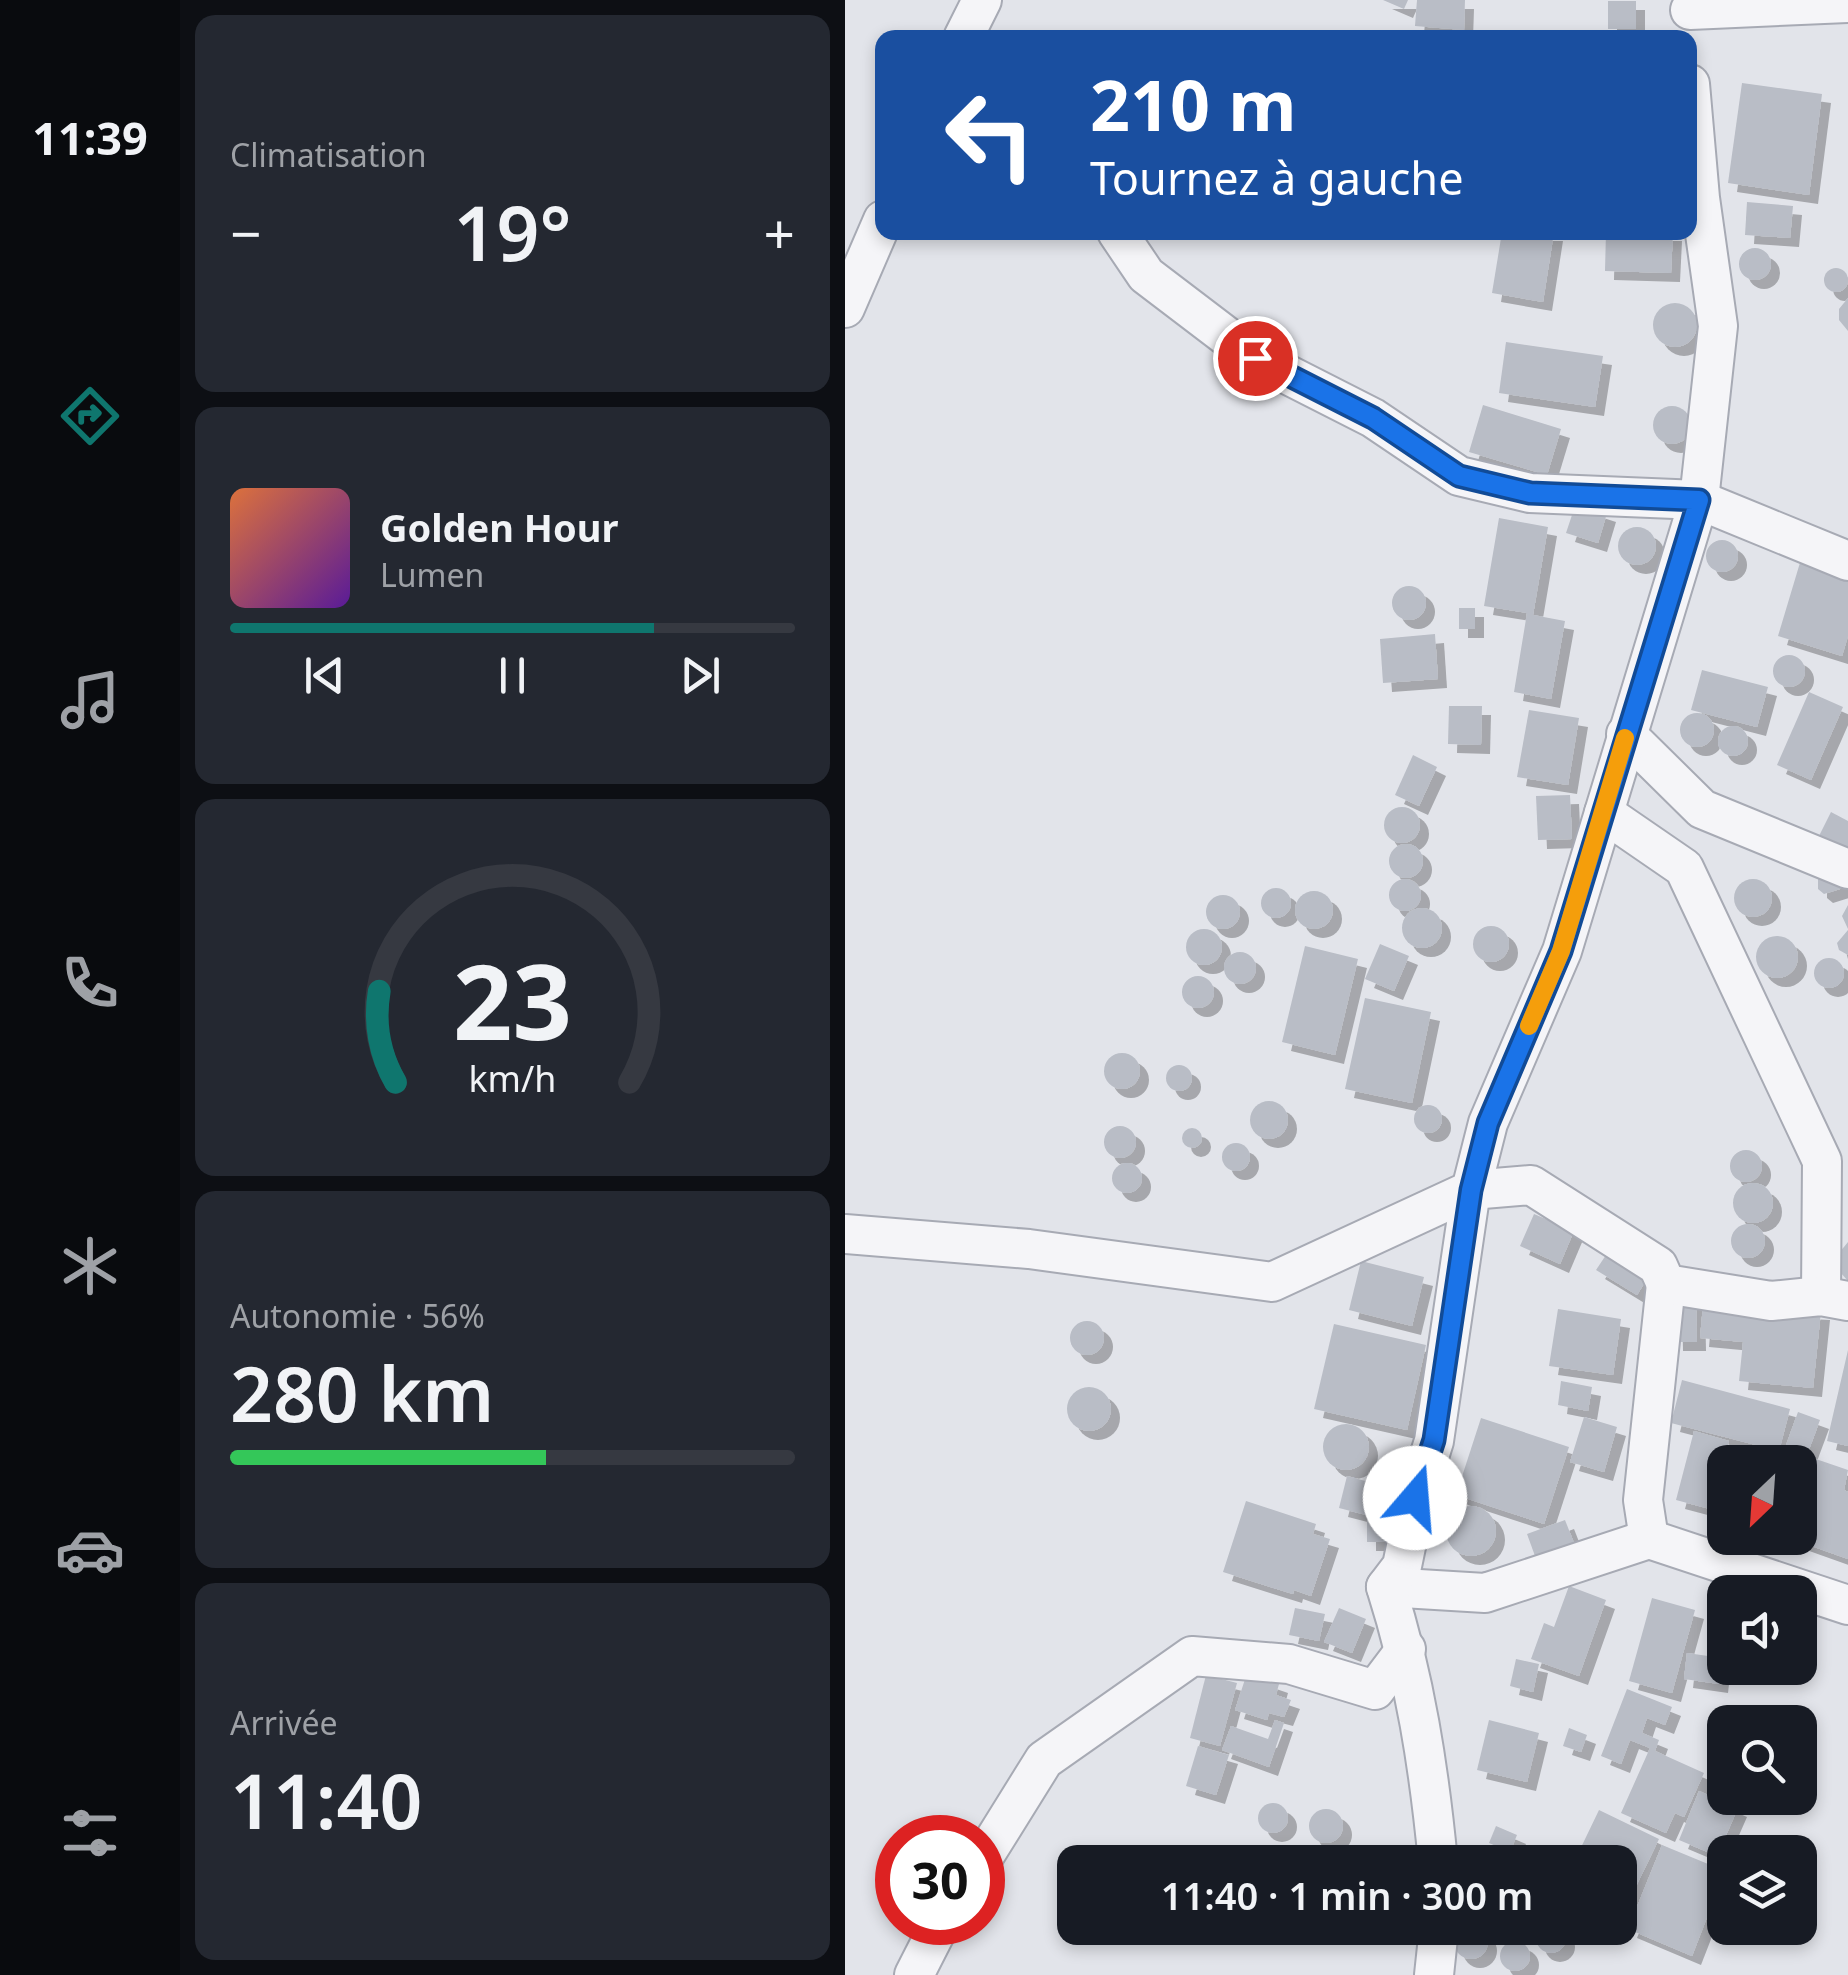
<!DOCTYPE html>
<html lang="fr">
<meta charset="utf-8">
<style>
body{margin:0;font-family:"Noto Sans",sans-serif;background:#242831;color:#f1f3f6;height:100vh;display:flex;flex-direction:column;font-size:38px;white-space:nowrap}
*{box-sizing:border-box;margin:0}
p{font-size:32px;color:#9ea1a6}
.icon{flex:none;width:55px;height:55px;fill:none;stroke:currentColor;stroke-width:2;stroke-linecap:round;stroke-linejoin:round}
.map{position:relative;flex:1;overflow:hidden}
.drawer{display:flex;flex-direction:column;gap:15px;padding:15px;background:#0d0f14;width:665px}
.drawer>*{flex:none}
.top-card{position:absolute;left:30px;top:30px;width:822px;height:210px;border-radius:20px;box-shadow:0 5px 15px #0003;background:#1a4fa0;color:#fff;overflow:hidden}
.needle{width:65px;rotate:205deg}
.tools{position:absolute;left:862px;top:1445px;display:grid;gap:20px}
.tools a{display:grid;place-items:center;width:110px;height:110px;border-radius:20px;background:#171b24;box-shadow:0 5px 15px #0003;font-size:50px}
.speed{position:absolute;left:30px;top:1815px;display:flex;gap:20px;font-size:50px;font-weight:700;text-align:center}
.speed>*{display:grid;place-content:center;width:130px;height:130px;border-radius:50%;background:#171b24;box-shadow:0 5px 15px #0003;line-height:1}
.speed .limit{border:15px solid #d22;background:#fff;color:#111}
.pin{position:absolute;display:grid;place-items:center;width:85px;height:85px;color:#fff;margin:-42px;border:5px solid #fff;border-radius:50%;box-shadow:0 2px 10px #0007}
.me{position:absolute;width:110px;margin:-55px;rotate:18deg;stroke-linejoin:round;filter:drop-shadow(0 0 8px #0008)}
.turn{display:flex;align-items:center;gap:35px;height:210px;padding:0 50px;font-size:45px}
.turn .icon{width:130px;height:130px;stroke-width:2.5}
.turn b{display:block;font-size:70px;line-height:85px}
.big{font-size:75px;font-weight:600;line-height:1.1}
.drawer .card{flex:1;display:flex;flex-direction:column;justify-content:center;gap:15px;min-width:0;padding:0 35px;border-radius:20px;background:#242831}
.drawer .dial{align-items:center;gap:0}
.dial svg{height:260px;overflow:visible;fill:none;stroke:#363941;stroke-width:7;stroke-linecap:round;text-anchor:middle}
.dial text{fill:#f1f3f6;stroke:none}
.song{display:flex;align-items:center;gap:30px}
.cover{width:120px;height:120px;border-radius:15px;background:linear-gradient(135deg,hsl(20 70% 55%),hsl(270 70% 35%))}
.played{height:10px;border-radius:5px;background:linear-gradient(90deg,#0f766e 75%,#363941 75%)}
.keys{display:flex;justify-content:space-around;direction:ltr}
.heat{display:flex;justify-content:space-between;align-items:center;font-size:55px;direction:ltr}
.charge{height:15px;border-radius:8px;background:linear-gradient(90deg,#34c759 56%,#363941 0)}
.trip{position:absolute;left:212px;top:1845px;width:580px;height:100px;border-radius:20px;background:#171b24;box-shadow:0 5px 15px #0003;font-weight:600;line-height:100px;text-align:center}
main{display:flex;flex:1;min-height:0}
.tab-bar{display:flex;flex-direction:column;width:180px;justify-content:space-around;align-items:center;background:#090b0e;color:#9ea1a6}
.tab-bar .icon{width:70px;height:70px}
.tab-bar .active{color:#0f766e}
.tab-bar b{font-size:45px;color:#f1f3f6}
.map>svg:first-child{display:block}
</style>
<main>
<nav class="tab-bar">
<b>11:39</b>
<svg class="icon active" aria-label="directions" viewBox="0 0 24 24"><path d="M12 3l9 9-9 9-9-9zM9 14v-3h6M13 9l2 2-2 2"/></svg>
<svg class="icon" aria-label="music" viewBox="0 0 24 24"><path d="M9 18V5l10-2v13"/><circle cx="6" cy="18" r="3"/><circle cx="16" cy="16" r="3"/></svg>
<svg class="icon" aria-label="phone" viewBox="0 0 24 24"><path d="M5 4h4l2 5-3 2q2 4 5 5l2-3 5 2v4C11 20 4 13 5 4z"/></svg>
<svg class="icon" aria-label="climate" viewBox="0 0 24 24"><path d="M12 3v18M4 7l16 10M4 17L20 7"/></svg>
<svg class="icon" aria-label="car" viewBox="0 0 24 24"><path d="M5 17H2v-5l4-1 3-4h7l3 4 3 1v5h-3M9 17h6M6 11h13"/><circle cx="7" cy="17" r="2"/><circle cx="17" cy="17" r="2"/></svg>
<svg class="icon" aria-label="filters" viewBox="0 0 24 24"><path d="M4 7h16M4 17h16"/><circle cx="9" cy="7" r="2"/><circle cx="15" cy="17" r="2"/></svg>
</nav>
<section class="drawer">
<div class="card"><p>Climatisation</p>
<div class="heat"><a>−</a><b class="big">19°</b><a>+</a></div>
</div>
<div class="card">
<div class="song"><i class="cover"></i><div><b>Golden Hour</b><p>Lumen</p></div></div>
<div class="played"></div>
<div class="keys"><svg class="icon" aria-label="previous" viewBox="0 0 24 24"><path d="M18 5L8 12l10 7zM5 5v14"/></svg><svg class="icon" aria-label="pause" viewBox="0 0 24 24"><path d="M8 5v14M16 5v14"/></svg><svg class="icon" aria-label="next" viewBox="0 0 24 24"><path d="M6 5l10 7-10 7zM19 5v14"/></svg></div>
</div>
<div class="card dial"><svg viewBox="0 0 100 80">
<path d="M14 69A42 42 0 1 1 86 69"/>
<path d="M14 69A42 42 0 0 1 9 41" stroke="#0f766e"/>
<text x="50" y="56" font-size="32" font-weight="700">23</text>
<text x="50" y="72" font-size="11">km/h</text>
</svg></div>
<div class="card"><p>Autonomie · 56%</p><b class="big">280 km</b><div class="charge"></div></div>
<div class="card"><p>Arrivée</p><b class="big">11:40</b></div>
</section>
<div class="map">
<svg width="1003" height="1975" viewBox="0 0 1003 1975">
<defs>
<filter id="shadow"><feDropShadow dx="9" dy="9" stdDeviation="0" flood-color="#0004"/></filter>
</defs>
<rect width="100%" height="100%" fill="#e2e4ea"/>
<g fill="#b9bdc6" filter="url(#shadow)">
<path d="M538 0H563L559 9Z"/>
<path d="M572 0H620L619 30 570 26Z"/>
<rect x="763" y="1" width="28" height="28"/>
<path d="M897 83 977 94 964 195 883 183Z"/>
<path d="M902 202 948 206 945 238 900 235Z"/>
<path d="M657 232H709L698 302 647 293Z"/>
<path d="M761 232H828L826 273 760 271Z"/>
<circle cx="910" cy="264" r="16"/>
<circle cx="991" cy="280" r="12"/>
<path d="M1003 298V331L994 320V309Z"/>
<circle cx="830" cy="325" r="22"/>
<path d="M661 342 758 356 750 407 654 393Z"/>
<path d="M638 405 716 429 702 475 624 452Z"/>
<circle cx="827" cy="425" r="19"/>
<path d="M731 503 762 513 753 543 721 533Z"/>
<path d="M654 518 703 527 688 615 720 621 706 699 669 692 682 613 639 606Z"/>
<circle cx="792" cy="546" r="19"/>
<circle cx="877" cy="556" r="16"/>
<path d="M957 556 1003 570V636L997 656 933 636Z"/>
<circle cx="564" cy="603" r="17"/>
<rect x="614" y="608" width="16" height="21"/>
<path d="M590 634 593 679 538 683 535 639Z"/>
<circle cx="944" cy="671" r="16"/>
<path d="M857 670 923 687 912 727 846 710Z"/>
<path d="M964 692 998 707 966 780 932 765Z"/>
<path d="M604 706H637L636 745 603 744Z"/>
<path d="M684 710 734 718 723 785 672 777Z"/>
<circle cx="852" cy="730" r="17"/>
<circle cx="888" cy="741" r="15"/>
<path d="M568 755 592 767 574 806 550 795Z"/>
<path d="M725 795 727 839 693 840 691 796Z"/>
<circle cx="557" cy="825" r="18"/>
<path d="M986 812 1003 821V852L973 838Z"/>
<circle cx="561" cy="861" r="17"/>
<path d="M973 873 997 881 995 889 979 894 973 889Z"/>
<circle cx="560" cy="895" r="16"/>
<circle cx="908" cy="898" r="19"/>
<circle cx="431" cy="903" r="15"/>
<circle cx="469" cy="910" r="19"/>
<circle cx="378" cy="912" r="17"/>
<path d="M1003 905V929L997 916Z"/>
<circle cx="577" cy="928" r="20"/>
<circle cx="646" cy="944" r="18"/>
<circle cx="359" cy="947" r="18"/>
<path d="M1003 930V955L994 950 992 943Z"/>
<circle cx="932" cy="957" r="21"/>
<path d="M535 944 564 956 549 991 520 979Z"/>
<path d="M460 946 513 959 490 1055 437 1042Z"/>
<circle cx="395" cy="968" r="16"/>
<circle cx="984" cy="973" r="15"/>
<circle cx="353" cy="992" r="16"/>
<path d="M520 998 586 1012 567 1103 500 1089Z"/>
<circle cx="277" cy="1071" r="18"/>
<circle cx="334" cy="1078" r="13"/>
<circle cx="424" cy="1120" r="19"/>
<circle cx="583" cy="1119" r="14"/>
<circle cx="275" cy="1142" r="16"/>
<circle cx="347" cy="1138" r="10"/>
<circle cx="391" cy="1157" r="14"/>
<circle cx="901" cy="1166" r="16"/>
<circle cx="282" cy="1178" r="15"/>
<circle cx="908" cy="1203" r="20"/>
<path d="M689 1214 729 1231 715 1264 675 1246Z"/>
<circle cx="903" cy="1241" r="17"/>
<path d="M1003 1242V1281L995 1272 994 1253Z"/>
<path d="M769 1243 808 1269 792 1295 751 1270Z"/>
<path d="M516 1261 579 1277 567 1326 504 1310Z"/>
<path d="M828 1293H851L852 1342H829Z"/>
<path d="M858 1305 976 1311 968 1388 894 1381 898 1342 855 1338Z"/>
<path d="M713 1309 776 1319 768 1375 704 1366Z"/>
<circle cx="242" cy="1338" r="17"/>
<path d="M489 1324 581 1345 562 1430 469 1409Z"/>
<path d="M1003 1350V1446L982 1441Z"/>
<path d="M837 1380 945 1409 934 1451 826 1423Z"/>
<path d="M716 1381 747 1387 743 1411 713 1405Z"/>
<circle cx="244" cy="1409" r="22"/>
<path d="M953 1412 975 1420 962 1455 940 1448Z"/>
<path d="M739 1417 772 1427 759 1472 725 1462Z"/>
<path d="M636 1418 724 1447 699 1524 611 1495Z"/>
<circle cx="501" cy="1447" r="23"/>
<path d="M849 1431 884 1441 865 1509 831 1500Z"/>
<path d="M920 1451 937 1460 936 1462H914Z"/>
<path d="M968 1458 1003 1470 999 1490 1003 1492V1559L944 1538H955V1467L964 1470Z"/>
<path d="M502 1476 546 1488 537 1519 555 1520V1542H522V1520L537 1519 494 1508Z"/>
<path d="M401 1501 471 1524 468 1534 485 1539 466 1596 449 1590 448 1594 378 1572Z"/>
<circle cx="626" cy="1531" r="25"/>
<path d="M720 1520 729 1543 690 1556 682 1534Z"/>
<path d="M724 1586 761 1600 734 1676 686 1659 699 1623 709 1627Z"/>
<path d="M807 1598 850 1610 827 1693 784 1681Z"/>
<path d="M450 1608 480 1614 474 1641 444 1635Z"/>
<path d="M494 1608 521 1619 507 1653 479 1642Z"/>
<path d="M842 1653 877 1658 874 1684 839 1679Z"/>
<path d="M671 1659 694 1664 688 1692 665 1686Z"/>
<path d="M402 1673 434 1684 431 1695 446 1700 439 1717 424 1713 422 1720 390 1710Z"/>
<path d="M361 1675 392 1683 375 1746 345 1738Z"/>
<path d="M782 1689 827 1707 820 1725 802 1718 797 1733 814 1740 810 1751 859 1773 839 1817 830 1813 821 1833 776 1813 805 1748 785 1740 776 1764 756 1756Z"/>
<path d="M430 1720 439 1723 424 1767 377 1750 386 1726 423 1739Z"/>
<path d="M644 1720 694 1733 682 1782 632 1770Z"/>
<path d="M724 1728 742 1735 736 1752 718 1746Z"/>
<path d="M353 1746 384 1755 371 1795 341 1786Z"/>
<path d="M854 1791 893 1808 872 1856 834 1840Z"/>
<circle cx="428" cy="1818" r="15"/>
<circle cx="481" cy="1826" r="17"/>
<path d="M754 1810 814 1839 782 1905 775 1901V1862H729Z"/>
<path d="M651 1826 672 1835 665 1852 644 1843Z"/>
<path d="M817 1845 880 1871 847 1956 783 1929Z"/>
<path d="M642 1849 666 1857 664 1862H638Z"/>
<circle cx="706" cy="1938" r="15"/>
<circle cx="626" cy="1942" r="17"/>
<circle cx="670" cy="1956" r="15"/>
</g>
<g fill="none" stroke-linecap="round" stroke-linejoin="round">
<defs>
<g id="minor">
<path d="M845 10 1003 3"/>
<path d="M118 38 137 0"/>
<path d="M272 232 301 275 410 358 528 418 614 476 685 493 854 500 1003 561"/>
<path d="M0 308 38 220"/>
<path d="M781 734 857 809 1003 869"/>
<path d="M759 813 839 868 977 1161 976 1296"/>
<path d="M0 1234 184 1249 427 1282 626 1190 643 1123 717 951 854 500 873 326 855 198 845 84"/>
<path d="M821 1284 798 1500 804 1539 1003 1605"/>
<path d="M541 1587 640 1593 804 1539"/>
<path d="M138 1858 199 1760 347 1656 444 1664 530 1690 561 1649"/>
<path d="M593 1862C584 1768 570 1678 541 1587L557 1566 571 1498 589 1441 626 1190 686 1185 813 1266 821 1284 926 1301 976 1296 1003 1301"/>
<path d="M69 1975 96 1922"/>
<path d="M589 1975 594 1928"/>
</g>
</defs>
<use href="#minor" stroke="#a7aab4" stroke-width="42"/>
<use href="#minor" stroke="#f5f5f8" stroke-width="38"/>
</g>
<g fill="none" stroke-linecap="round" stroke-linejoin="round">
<defs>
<path id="route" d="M410 358 528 418 614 476 685 493 854 500 716 951 643 1123 626 1190 589 1440 570 1498"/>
</defs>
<use href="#route" stroke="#114b97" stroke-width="25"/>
<use href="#route" stroke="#1a73e8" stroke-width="18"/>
<path stroke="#f59e0b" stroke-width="18" d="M684 1026 716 951 780 738"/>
</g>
</svg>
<div class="tools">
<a><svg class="needle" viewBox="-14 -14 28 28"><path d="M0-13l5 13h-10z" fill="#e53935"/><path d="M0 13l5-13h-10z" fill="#9ea1a6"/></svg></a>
<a><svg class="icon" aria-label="sound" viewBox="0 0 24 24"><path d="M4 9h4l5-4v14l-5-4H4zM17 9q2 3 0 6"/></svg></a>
<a><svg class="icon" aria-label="search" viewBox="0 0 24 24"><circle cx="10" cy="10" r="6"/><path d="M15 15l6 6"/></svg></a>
<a><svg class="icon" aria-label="layers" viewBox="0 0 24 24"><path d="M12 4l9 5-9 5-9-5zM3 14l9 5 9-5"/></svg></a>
</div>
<div class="speed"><div class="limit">30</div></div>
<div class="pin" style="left:410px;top:358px;background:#d93025"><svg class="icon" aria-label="arrive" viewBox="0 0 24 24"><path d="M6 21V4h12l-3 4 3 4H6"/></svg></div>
<svg class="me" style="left:570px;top:1498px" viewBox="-20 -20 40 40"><circle r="19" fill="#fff"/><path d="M0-13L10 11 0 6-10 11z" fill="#1a73e8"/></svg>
<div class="trip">11:40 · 1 min · 300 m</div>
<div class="top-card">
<div class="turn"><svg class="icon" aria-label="left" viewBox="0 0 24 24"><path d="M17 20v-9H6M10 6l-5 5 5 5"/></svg><div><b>210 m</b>Tournez à gauche</div></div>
</div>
</div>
</main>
